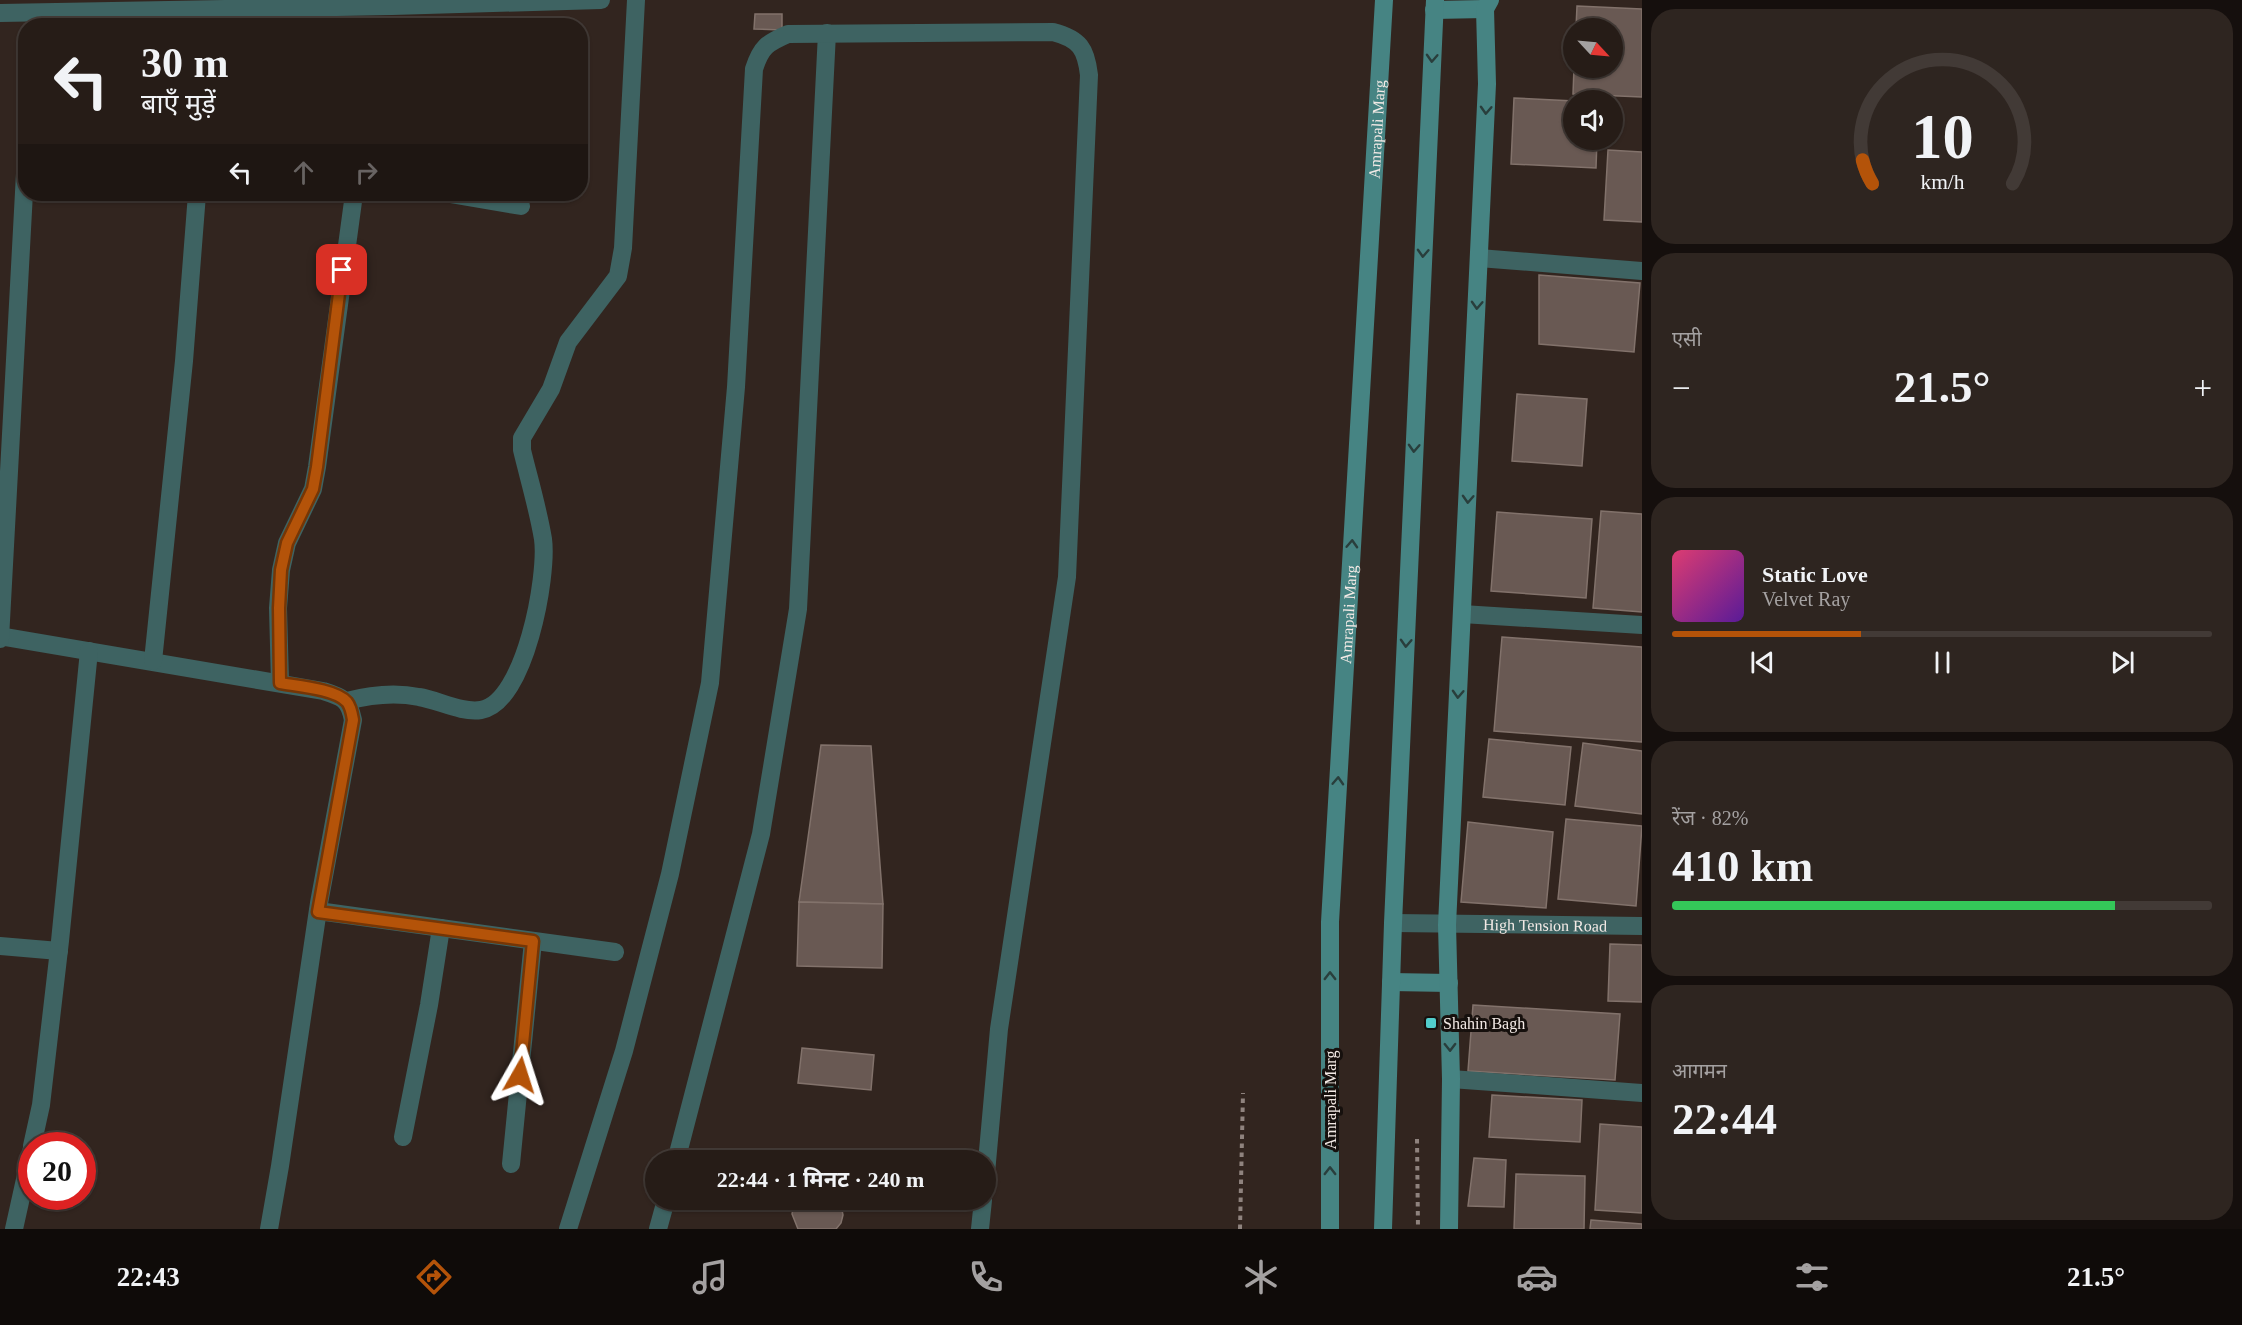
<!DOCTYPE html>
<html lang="hi">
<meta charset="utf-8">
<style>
body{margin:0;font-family:"Times New Roman","Noto Sans Devanagari",serif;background:#2e2520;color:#f1f3f6;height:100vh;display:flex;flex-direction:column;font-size:22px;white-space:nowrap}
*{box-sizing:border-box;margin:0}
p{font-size:20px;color:#a4a1a1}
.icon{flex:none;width:33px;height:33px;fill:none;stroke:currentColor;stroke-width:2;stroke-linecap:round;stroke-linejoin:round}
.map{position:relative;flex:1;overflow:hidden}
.details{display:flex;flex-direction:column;gap:9px;padding:9px;background:#150f0d;width:600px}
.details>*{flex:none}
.hud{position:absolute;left:18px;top:18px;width:570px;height:183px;border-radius:24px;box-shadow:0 2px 4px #0004,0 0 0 2px #423a36;background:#261c17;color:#f1f3f6;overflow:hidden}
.needle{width:39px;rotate:116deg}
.buttons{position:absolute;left:1563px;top:18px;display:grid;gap:12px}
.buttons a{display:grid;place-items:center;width:60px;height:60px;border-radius:50%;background:#261c17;box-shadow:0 2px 4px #0004,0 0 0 2px #423a36;font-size:30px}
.speed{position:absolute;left:18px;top:1132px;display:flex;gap:12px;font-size:30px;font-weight:700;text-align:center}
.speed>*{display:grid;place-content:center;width:78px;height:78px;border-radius:50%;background:#261c17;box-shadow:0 2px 4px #0004,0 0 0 2px #423a36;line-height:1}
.speed .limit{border:9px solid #d22;background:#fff;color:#111}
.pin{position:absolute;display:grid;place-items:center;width:51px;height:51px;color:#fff;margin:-26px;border-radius:12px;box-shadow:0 3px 9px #0006}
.me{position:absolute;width:66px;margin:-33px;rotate:6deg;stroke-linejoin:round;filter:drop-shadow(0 0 4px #0008)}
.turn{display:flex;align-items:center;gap:21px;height:126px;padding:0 24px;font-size:27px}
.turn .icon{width:78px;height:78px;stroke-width:2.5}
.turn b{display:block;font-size:42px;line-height:51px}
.lanes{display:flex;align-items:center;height:57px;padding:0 24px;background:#0003;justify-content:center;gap:30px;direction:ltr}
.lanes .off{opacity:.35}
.big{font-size:45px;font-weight:700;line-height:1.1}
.details .widget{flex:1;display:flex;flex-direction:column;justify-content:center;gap:9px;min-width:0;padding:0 21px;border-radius:24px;background:#2e2520}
.details .dial{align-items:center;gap:0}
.dial svg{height:156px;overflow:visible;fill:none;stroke:#423a36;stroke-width:7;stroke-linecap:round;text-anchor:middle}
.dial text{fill:#f1f3f6;stroke:none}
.song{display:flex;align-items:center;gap:18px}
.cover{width:72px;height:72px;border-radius:9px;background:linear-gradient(135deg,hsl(340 70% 55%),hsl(270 70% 35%))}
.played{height:6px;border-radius:3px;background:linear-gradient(90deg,#b45309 35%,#423a36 35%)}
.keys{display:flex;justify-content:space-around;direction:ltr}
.heat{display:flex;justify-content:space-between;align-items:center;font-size:33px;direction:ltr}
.charge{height:9px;border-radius:4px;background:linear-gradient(90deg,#34c759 82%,#423a36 0)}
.trip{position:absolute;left:645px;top:1150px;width:351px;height:60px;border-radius:30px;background:#261c17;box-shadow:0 2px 4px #0004,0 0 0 2px #423a36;font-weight:700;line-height:60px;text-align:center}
.dock{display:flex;height:96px;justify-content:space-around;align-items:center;background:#0f0b09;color:#a4a1a1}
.dock .icon{width:42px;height:42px}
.dock .active{color:#b45309}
.dock b{font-size:27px;color:#f1f3f6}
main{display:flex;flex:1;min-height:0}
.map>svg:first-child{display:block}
</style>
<main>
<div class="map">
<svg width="1642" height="1229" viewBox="0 0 1642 1229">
<rect width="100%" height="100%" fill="#32251f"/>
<g fill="#695953" stroke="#82726b" stroke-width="1.5">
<path d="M1577 6 1642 9V97L1573 94 1574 68H1612V28H1576Z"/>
<path d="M755 14H782V30L754 29Z"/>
<path d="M1514 98 1574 101V140H1597L1596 168 1511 164Z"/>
<path d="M1608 150 1642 152V222L1604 220Z"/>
<path d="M1539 275 1640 283 1634 352 1539 344Z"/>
<path d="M1517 394 1587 399 1582 466 1512 461Z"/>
<path d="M1601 511 1642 514V612L1593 608Z"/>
<path d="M1497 512 1592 519 1586 598 1491 591Z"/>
<path d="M1502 637 1642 647V742L1494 731Z"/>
<path d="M1489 739 1571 747 1565 805 1483 797Z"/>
<path d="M1583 743 1642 751V814L1575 806Z"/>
<path d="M821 745 871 746 883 904 799 902Z"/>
<path d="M1566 819 1642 826 1636 906 1558 899Z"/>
<path d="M1468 822 1553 832 1546 908 1461 902Z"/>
<path d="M799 902 883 904 882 968 797 966Z"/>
<path d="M1610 944 1642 945V1002L1608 1001Z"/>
<path d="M1473 1005 1620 1014 1615 1080 1468 1071Z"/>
<path d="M802 1048 874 1055 871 1090 798 1083Z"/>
<path d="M1492 1095 1582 1100 1580 1142 1489 1137Z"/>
<path d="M1600 1124 1642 1127V1213L1595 1210Z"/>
<path d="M1474 1158 1506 1160 1504 1207 1468 1206Z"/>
<path d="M1516 1174 1585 1176 1584 1229H1514Z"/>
<path d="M795 1200H840L843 1215 841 1223 836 1229H798L792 1214Z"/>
<path d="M1591 1220 1642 1224V1229H1590Z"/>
</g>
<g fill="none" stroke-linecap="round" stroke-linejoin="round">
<g stroke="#8f837e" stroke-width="4" stroke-dasharray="4.5 4.5" stroke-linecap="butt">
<path d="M1417 1139 1418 1229"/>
<path d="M1240 1229 1243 1093"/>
</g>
<g stroke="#3e6362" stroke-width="18">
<path d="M0 13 392 6 601 0"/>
<path d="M450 194 521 206"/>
<path d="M1479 258 1642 271"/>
<path d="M0 636 323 691C342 697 349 699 353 720L319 903 280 1166 269 1229"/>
<path d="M0 639 26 155"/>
<path d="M153 661 184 361 197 194"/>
<path d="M280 683 278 608 281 570 287 543 313 489 317 467 354 194"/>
<path d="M347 701C370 695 394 692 419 697 438 700 461 713 481 710 525 703 548 576 543 539 538 509 529 479 522 450V438L551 389 568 342 618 276 623 248 636 0"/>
<path d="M318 911 615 952"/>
<path d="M0 946 59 951"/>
<path d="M403 1137 429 1005 441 928"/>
<path d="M32 1146 41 1105 60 941 89 651"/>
<path d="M676 1161 761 834 798 609 827 33"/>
<path d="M511 1164 533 941"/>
<path d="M14 1229 32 1148"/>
<path d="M568 1229 624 1051 670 874 710 683 736 387 754 69C761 47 767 43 788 34L1053 32C1080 39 1086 49 1089 75L1067 577 999 1029 986 1173"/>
<path d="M658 1229 666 1200"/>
<path d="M980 1229 983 1200"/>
</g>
<g stroke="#3e6362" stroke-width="18">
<path d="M1462 614 1642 625"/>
<path id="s1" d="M1393 923 1642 926"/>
<path d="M1451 1079 1642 1093"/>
</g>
<g stroke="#468483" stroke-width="18">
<path d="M1434 10 1485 9"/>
<path d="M1391 982 1449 983"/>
<path id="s2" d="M1330 1229V922L1384 0"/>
<path d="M1383 1229 1393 923 1435 0"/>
<path d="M1449 1229 1451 1079 1447 925 1487 84 1485 9 1490 0"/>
</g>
</g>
<defs><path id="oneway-chevron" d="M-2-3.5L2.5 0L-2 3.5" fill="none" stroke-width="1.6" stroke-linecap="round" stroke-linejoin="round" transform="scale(1.5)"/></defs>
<g stroke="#293e3c">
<use href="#oneway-chevron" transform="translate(1432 58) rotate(93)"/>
<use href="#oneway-chevron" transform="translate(1486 110) rotate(93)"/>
<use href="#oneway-chevron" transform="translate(1423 253) rotate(93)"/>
<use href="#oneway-chevron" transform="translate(1477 305) rotate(93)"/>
<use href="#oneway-chevron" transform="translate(1414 448) rotate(93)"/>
<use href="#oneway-chevron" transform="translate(1468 499) rotate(93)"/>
<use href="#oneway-chevron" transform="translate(1352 544) rotate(-87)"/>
<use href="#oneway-chevron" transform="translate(1406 643) rotate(93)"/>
<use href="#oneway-chevron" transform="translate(1458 694) rotate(93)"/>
<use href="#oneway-chevron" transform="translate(1338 781) rotate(-87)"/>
<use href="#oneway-chevron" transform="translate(1330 976) rotate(-90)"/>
<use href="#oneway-chevron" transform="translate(1450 1047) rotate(89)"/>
<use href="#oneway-chevron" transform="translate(1330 1171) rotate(-90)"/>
</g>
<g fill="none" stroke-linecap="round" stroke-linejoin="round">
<defs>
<path id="route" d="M342 270 317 467 313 489 287 543 281 570 279 608 280 683C297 686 336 689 347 702 351 707 352 714 353 720L318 912 533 941 520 1075"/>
</defs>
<use href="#route" stroke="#753606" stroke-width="15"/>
<use href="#route" stroke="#b45309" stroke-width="10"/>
</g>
<rect fill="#52cdcc" stroke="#16100d" stroke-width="2" x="1425" y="1017" width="12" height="12" rx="3"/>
<g text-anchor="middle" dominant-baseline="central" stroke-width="6" stroke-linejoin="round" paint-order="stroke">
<g font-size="16" fill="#f3eae6" stroke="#16100d">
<text stroke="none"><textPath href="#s2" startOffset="1101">Amrapali Marg</textPath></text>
<text stroke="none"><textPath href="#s2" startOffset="615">Amrapali Marg</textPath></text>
<text stroke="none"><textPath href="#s1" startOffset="152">High Tension Road</textPath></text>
<text transform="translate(1330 1100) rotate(-90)">Amrapali Marg</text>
</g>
<g font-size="16" fill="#f3eae6" stroke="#16100d" text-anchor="start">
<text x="1443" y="1023">Shahin Bagh</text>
</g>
</g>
</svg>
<div class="buttons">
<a><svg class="needle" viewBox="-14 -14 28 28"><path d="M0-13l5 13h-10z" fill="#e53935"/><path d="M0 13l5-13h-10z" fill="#a4a1a1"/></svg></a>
<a><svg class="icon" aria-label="sound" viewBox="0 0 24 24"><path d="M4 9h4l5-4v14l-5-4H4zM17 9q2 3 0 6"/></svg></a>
</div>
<div class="speed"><div class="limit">20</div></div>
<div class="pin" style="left:342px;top:270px;background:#d93025"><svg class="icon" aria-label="arrive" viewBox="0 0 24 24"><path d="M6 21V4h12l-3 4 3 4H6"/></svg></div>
<svg class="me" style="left:520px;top:1075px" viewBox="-20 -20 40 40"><path d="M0-17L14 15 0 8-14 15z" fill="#b45309" stroke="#fff" stroke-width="4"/></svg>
<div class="trip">22:44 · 1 मिनट · 240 m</div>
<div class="hud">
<div class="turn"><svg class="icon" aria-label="left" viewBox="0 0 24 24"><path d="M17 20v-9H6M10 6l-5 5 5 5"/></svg><div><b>30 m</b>बाएँ मुड़ें</div></div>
<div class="lanes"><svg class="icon" aria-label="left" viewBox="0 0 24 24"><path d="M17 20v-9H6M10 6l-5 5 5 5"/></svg><svg class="icon off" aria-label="ahead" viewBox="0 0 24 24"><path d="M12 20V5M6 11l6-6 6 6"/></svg><svg class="icon off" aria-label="right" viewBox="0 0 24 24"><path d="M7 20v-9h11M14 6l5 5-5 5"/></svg></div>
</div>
</div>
<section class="details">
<div class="widget dial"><svg viewBox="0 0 100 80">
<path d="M14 69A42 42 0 1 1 86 69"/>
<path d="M14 69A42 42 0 0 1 9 57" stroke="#b45309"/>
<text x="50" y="56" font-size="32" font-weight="700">10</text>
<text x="50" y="72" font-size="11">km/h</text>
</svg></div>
<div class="widget"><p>एसी</p>
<div class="heat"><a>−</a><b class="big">21.5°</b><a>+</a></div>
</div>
<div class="widget">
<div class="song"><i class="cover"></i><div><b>Static Love</b><p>Velvet Ray</p></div></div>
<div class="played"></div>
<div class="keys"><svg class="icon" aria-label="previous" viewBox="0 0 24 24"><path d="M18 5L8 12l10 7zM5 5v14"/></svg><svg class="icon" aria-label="pause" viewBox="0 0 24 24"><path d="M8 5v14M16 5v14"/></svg><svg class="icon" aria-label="next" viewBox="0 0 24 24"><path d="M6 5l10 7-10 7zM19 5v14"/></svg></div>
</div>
<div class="widget"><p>रेंज · 82%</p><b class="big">410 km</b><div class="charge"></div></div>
<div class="widget"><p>आगमन</p><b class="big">22:44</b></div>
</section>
</main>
<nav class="dock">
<b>22:43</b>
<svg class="icon active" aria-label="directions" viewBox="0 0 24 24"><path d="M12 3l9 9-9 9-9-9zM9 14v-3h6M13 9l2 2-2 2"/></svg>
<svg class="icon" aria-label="music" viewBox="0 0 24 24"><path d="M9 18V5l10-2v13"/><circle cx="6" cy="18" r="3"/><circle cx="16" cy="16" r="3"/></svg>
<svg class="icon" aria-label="phone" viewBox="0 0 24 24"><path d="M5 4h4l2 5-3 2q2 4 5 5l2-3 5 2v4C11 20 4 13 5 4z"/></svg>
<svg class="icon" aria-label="climate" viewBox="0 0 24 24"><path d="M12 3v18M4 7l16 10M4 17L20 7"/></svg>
<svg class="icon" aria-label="car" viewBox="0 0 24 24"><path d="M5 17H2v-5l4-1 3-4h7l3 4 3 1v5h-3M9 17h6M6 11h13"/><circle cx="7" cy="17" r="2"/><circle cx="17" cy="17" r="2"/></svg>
<svg class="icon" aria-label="filters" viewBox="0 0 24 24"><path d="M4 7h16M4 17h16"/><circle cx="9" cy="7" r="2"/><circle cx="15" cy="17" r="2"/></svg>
<b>21.5°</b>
</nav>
